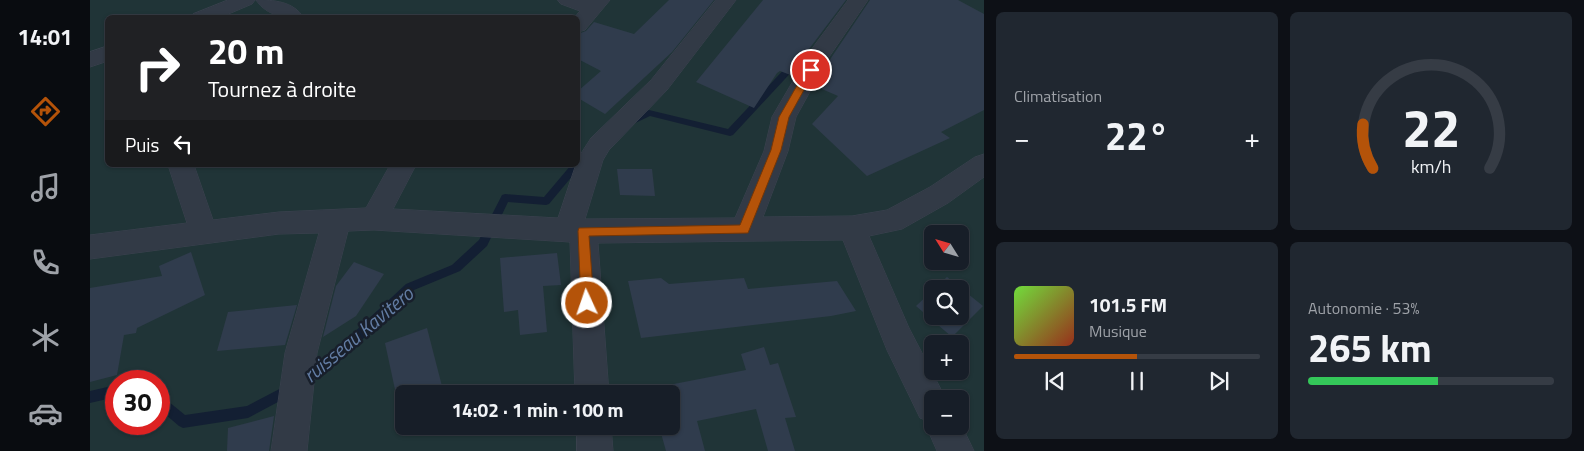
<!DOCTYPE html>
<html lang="fr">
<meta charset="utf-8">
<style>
body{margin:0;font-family:"Titillium Web",sans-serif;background:#202730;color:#f1f3f6;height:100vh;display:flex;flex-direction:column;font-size:19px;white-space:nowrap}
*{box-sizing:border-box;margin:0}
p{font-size:16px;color:#9ea2a8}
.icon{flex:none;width:28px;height:28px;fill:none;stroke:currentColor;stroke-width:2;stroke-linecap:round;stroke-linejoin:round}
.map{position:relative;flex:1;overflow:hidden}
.sheet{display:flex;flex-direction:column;gap:12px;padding:12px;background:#0d1016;width:600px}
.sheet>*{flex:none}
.guide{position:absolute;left:15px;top:15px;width:475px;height:152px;border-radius:8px;box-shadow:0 1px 4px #0004,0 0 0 1px #363c45;background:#202124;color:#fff;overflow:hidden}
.needle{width:32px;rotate:307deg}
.tools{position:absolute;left:834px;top:225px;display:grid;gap:10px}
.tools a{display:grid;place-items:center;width:45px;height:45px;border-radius:8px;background:#171e28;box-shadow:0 1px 4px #0004,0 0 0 1px #363c45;font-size:25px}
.speed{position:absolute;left:15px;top:370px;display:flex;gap:10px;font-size:25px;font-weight:700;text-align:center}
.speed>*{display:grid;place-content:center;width:65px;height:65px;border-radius:50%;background:#171e28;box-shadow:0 1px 4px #0004,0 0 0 1px #363c45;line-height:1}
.speed .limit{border:8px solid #d22;background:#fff;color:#111}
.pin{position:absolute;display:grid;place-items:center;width:42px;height:42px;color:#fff;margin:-21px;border:2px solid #fff;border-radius:50%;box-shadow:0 1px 5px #0007}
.me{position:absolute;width:55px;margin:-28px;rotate:357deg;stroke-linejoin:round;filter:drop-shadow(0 0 4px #0008)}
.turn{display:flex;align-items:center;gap:18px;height:105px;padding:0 20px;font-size:22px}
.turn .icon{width:65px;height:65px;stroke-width:2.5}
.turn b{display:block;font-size:35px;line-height:42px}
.then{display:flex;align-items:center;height:48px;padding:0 20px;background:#0003;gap:10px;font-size:19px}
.big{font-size:38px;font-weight:700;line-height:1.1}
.sheet .card{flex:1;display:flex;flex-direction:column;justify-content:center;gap:8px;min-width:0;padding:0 18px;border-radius:8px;background:#202730}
.sheet .dial{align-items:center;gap:0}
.dial svg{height:130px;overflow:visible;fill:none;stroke:#363c45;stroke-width:7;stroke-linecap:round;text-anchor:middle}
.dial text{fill:#f1f3f6;stroke:none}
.song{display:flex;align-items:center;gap:15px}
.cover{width:60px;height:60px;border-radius:8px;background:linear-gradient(135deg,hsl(100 70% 55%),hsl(10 70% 35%))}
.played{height:5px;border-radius:2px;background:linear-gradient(90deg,#b45309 50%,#363c45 50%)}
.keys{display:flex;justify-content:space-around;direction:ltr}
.heat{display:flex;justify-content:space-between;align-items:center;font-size:28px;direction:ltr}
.charge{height:8px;border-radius:4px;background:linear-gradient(90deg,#34c759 53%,#363c45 0)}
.sheet .tiles{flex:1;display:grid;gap:12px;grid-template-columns:repeat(2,1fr)}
.trip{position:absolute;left:305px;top:385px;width:285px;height:50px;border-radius:8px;background:#171e28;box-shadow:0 1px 4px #0004,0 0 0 1px #363c45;font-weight:700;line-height:50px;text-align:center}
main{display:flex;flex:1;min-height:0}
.tab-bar{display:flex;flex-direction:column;width:90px;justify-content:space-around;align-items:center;background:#090c10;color:#9ea2a8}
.tab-bar .icon{width:35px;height:35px}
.tab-bar .selected{color:#b45309}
.tab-bar b{font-size:22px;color:#f1f3f6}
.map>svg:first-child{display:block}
</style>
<main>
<nav class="tab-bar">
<b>14:01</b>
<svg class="icon selected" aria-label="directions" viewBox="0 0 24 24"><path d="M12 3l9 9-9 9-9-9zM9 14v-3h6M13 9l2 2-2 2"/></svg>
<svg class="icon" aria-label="music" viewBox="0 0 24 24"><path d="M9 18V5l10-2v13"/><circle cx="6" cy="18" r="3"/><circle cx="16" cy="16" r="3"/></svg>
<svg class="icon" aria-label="phone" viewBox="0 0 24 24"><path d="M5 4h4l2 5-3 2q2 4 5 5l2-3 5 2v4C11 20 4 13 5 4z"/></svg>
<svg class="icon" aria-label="climate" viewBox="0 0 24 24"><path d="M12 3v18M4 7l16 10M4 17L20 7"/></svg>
<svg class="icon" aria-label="car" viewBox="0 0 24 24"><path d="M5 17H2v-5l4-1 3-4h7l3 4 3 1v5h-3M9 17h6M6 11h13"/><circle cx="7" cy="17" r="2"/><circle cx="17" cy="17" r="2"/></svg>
</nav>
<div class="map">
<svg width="894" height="451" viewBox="0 0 894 451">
<rect width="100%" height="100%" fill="#1f2836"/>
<path fill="#203437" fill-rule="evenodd" d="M0 0H894V451H0ZM18 18H488V165H18ZM842 234H870V261H842ZM842 289H870V316H842ZM842 344H870V371H842ZM26 381H69V424H26ZM314 394H581V426H314ZM842 399H870V426H842Z"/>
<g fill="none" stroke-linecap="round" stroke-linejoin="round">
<g fill="#131f33" fill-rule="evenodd">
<path d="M704 61 707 62V66L643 135 640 136 560 116 539 126 535 123 536 121 559 110 638 129 701 62Z"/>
<path d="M488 162 491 165 489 168 459 204 456 205 418 202 397 246 370 271 324 290 252 359 218 382 214 384 210 382 208 378 210 374 244 351 316 284 362 265 389 240 412 195 415 194 454 197 481 165H488Z"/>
<path d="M199 384 203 386 205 390 203 394 158 418 93 428 89 426 69 409V395L73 397 95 415 157 406Z"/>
<path d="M26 385V397L0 403V391Z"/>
</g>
</g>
<g fill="#303c4d">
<path d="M579 0H624L582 52 515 114 488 98V91L511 71 488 59V34L496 31 504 22 544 34Z"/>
<path d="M673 0H756L719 49 703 76 690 71 687 73 664 108 606 82Z"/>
<path d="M780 0H868L894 14V110L851 132 860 138 777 176 722 124 748 96 725 86 741 58Z"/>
<path d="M527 169H562L565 196 530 195Z"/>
<path d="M101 252 115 295 47 328 46 333 34 335 27 375 0 382V288L72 276 69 266Z"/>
<path d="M467 253 471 285 453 286 457 332 430 335 428 310 414 312 410 258Z"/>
<path d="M264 262 294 274 266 316 233 337 246 286Z"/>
<path d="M857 277 893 306 862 337 826 306 842 291V316H870V289H844Z"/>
<path d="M571 278 579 284 654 278 658 289 747 281 766 311 741 316 551 338 538 281Z"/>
<path d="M207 305 195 345 127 351 138 312Z"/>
<path d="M337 328 354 394H306L295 343Z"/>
<path d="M674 347 680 365 688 363 706 417 695 418 705 451H678L666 409 607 421 615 451H576L569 426H581V394H559L558 389 656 370 651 354Z"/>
<path d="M184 416 179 451H137L138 428Z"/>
</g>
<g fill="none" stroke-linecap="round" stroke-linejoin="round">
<defs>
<g id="minor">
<path d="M138 0H165L162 4 129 18H100L103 14Z"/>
<path d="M166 0C184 0 203 1 214 18 195 18 178 17 166 0Z"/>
<path d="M468 0H520L495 30 488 32V18H484L490 11 471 4Z"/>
<path d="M626 0H646L577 90 519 150 513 160 495 219 645 218 674 151 682 117 721 50 758 0H778L739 57 706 117 698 151 673 217 762 216 797 210 840 187 885 157 894 154V177L858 203 812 229 779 236 819 328 856 399H842V426H870V422L884 451H847L836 426 838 421 830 418 797 350 753 240 508 243 519 394H485L480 242 284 230 258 231 227 353 217 451H181L195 353 229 233 189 234 0 259V235L97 223 78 165H104L123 220 189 212 276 208 300 165H326L303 209 468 218 488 158 501 138 561 80Z"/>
<path d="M18 46V61L0 67V52Z"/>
<path d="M487 426H521L523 451H487Z"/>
</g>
</defs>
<use href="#minor" stroke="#3c4350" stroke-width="1"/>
<use href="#minor" fill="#323a46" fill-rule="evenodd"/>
</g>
<path fill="#b45309" stroke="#753606" d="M721 67 725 70 699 117 691 150 658 233 499 236 504 303 502 307 497 309 493 307 491 303 488 231 489 228 650 225 681 150 689 117 717 68Z"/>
<g text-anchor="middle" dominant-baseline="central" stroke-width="5" stroke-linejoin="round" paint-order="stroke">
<g font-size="20" font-style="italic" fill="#637da4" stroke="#181f2b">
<text transform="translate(268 334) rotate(-40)">ruisseau Kavitero</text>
</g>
</g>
</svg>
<div class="tools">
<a><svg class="needle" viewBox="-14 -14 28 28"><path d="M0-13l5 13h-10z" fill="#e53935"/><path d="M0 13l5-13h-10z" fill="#9ea2a8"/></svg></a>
<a><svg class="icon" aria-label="search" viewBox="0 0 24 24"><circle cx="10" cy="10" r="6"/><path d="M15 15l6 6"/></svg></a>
<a>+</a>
<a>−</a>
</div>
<div class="speed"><div class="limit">30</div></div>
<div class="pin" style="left:721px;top:70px;background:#d93025"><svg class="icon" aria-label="arrive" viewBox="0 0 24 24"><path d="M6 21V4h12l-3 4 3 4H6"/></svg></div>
<svg class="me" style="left:497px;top:303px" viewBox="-20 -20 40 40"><circle r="17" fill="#b45309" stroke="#fff" stroke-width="3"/><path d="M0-11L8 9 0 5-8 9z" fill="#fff"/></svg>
<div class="trip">14:02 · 1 min · 100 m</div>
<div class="guide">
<div class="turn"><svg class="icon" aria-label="right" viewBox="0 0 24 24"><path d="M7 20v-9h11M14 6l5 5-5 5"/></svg><div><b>20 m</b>Tournez à droite</div></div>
<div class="then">Puis<svg class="icon" aria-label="left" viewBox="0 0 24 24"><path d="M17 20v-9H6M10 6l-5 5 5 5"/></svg></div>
</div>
</div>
<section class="sheet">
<div class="tiles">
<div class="card"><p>Climatisation</p>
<div class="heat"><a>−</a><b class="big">22°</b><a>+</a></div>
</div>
<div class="card dial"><svg viewBox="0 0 100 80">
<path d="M14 69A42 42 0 1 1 86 69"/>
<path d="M14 69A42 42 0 0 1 8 42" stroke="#b45309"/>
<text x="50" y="56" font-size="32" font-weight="700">22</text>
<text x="50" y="72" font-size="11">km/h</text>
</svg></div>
<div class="card">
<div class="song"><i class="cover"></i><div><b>101.5 FM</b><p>Musique</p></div></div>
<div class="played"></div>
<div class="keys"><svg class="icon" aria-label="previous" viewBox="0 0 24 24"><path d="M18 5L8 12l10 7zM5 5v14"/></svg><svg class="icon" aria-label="pause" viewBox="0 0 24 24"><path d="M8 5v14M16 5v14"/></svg><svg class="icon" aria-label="next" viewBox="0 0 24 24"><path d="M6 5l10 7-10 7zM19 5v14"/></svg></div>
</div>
<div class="card"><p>Autonomie · 53%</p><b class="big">265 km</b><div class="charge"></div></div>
</div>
</section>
</main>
